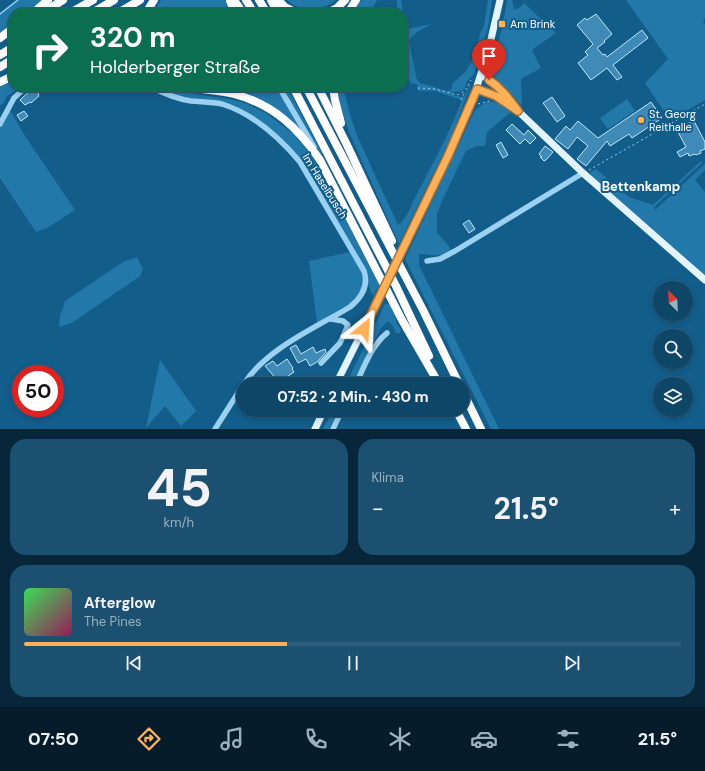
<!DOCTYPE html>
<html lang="de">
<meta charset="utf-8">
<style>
body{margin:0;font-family:"DM Sans",sans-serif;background:#1c5071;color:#f1f3f6;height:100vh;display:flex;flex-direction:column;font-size:15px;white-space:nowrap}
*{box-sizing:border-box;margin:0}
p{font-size:13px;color:#9bb1c0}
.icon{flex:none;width:22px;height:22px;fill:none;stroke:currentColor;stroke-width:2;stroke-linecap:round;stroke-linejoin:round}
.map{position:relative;height:429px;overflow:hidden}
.details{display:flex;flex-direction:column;gap:10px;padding:10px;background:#082639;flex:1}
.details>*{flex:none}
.hud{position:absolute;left:8px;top:8px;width:400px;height:84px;border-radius:16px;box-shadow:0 2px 6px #0003,0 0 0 1px #2e5e7c;background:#0b6e4f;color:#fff;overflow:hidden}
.needle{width:26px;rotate:336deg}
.tools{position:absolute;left:653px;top:281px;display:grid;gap:8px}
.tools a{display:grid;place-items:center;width:40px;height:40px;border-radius:50%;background:#0e4668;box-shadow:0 2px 6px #0003,0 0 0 1px #2e5e7c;font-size:20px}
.speed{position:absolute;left:12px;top:365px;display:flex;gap:8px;font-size:20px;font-weight:700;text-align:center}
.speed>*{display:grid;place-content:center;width:52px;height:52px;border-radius:50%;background:#0e4668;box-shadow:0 2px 6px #0003,0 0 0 1px #2e5e7c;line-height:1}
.speed .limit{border:6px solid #d22;background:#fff;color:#111}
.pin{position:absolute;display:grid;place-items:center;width:34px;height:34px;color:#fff;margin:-41px -17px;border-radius:50% 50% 50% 0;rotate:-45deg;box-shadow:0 0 4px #0007}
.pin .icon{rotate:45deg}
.me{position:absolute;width:44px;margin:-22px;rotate:27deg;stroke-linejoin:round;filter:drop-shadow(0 0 3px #0008)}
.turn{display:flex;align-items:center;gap:14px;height:84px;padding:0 16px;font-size:18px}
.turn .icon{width:52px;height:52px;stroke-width:2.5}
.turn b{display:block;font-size:28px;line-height:34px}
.big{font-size:30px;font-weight:700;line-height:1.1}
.details .tile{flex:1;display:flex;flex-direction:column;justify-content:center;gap:6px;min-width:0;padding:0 14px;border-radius:16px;background:#1c5071}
.details .dial{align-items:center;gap:0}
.dial b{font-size:52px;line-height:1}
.song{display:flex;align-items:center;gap:12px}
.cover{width:48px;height:48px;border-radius:6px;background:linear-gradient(135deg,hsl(130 70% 55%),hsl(330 70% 35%))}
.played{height:4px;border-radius:2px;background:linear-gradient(90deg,#ffb15a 40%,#2e5e7c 40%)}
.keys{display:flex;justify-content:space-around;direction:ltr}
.heat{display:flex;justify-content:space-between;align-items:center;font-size:22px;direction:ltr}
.details .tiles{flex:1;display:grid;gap:10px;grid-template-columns:1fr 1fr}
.tile:last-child{grid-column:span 2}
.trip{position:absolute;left:236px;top:377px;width:234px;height:40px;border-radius:20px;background:#0e4668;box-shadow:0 2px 6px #0003,0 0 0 1px #2e5e7c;font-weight:700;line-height:40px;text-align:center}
.tabs{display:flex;height:64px;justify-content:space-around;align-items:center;background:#061c2a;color:#9bb1c0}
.tabs .icon{width:28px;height:28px}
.tabs .on{color:#ffb15a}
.tabs b{font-size:18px;color:#f1f3f6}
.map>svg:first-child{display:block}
</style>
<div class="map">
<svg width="705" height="429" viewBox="0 0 705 429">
<rect width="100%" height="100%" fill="#135d8b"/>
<g fill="#2278a8">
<path d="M16 0H43L28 13H13V25L0 34V13Z"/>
<path d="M161 0H225L230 13H152Z"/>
<path d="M287 0H336C321 12 300 13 287 0Z"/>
<path d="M361 0H377L370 13H354Z"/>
<path d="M397 0H401L406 29 432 24C424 28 413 33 409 41L417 80 420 83 447 91 451 90 453 83 466 71 474 58 481 31 484 26 488 0H492L488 27 474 74 467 81 465 88 462 91 451 92 453 95 462 97 465 96 469 85 471 84 451 137 399 244 349 132 340 104 338 87H372L379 90 347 89 344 91 351 118 358 138 398 225C407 219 412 203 417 194 433 163 450 132 462 100L435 91H418L417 84 410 83 403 59V13H397Z"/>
<path d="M507 0H512L514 10 519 8 524 3 556 33 532 50 541 68 521 79 522 106 493 75 492 69 503 23Z"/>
<path d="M626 0H705V17L703 23 705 24V100L670 120 645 83 668 59Z"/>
<path d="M13 81V87H22L7 96 3 104 0 105V87Z"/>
<path d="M155 87H172L189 93 234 100 247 104 266 113 295 135 315 161 380 283 373 296 368 284 367 276 296 154 241 110 178 97Z"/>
<path d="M206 87H287L322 153 320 154 312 140 271 107Z"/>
<path d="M627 99 635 111 608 129 600 118Z"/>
<path d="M486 102C496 100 504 106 511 112L487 132 485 146H477L466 151 442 201 437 214V233L449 246 450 250C442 260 430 253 419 254V265L499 429H491L405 259 475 110Z"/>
<path d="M10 110 23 133 75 210 47 228 36 232 0 178V128Z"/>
<path d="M701 161 702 163 654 207 655 210 705 164V170L695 180 705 192V275L591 175 590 172 596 169 629 197 653 205Z"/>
<path d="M350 252C354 259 364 270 364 279 364 304 335 314 317 323L309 261Z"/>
<path d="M137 257 143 269 140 276 72 323 59 327 60 316 65 301 123 262Z"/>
<path d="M385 304H390L396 318V322L401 330 400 333H396L393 326 388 321 381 328 353 384H346Z"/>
<path d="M160 360 196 411 181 426 165 406 146 428Z"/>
<path d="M333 410H339L329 429H323Z"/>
</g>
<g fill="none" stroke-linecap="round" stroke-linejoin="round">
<path stroke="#8dcff4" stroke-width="1.5" d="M0 14 18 0"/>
</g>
<g fill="#408ab7" stroke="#c1e7fc">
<path d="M596 14 612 34 604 41 605 42 597 48 603 55 605 54 607 57 642 30 648 38 613 65 622 77 617 80 607 68 591 80 578 63 588 55 585 52 593 44 577 25 585 18 587 20Z"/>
<path d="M34 87 40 92 38 94 39 96 31 103 30 102 25 105 20 100Z"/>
<path d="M552 97 565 116 557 122 543 103Z"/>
<path d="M651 102 662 118 632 138 629 134 610 146 607 141 586 166 577 159 588 146 577 137 568 149 555 139 566 126 570 130 578 121 598 138Z"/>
<path d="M24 111 28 116 21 121 17 115Z"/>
<path d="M694 121 705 142V149L700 151 701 153 696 155 695 154 689 156 688 153 680 157 677 152 686 147 678 132 688 126 687 124Z"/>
<path d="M512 124 524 135 528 130 536 138 530 144 525 139 520 144 506 130Z"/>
<path d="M501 142 508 155 503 158 496 145Z"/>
<path d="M545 146 553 152 546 160 544 161 540 157H542L539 154Z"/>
<path d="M469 220 475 229 469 233 463 224Z"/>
<path d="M296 345 301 354 313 347 316 353 325 349 326 352 317 362 310 366 306 359 298 363 290 348Z"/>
<path d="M287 359 293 368 292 369 294 372 284 379 280 383 265 366 273 361 277 366Z"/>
</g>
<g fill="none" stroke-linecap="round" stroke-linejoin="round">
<g stroke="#9bd1f0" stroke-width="1" stroke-dasharray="2 3" stroke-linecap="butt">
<path d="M418 88 435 89 457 95 465 91 471 80"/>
<path d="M461 100 465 92"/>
<path d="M478 104 489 101"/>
<path d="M589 170 705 104"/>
</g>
<g stroke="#9bd1f0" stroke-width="5.5">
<path d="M151 87C163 93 177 99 191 101 201 102 212 102 222 104 254 114 279 137 300 162L364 271C369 286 361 298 350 307 315 328 266 349 244 384"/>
<path d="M279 87 314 147"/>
<path d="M0 124 14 98 26 87"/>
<path d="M427 261 440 259 455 251 583 173"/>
<path d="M321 363 340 343 348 325 343 321 331 319"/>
<path d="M356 384C364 367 372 345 387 333"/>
<path d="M215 429 243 385"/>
<path d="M333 429 342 410"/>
</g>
<g stroke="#e4f4ff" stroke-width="7">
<path d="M482 75 497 85 518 111 583 173 705 280"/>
<path d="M477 89 496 96 514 108"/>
<path d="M411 233 472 102 489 48 500 0"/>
<path d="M336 384 376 304"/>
<path d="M315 429 324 410"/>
</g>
<g stroke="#fff" stroke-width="8">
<path d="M234 0 243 13"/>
<path d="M246 0 254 13"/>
<path d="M259 0 267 13"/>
<path d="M271 0 278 13"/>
<path d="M278 0 285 7 297 13"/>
<path d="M230 1 235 13"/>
<path d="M33 13 48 0"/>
<path d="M42 13 63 0"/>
<path d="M70 13 93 0"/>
<path d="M92 13 114 0"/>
<path d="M118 13 140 0"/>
<path d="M146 13 154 0"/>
<path d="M327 13 337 8 345 0"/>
<path d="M348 13 356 0"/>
<path d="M0 38 13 28"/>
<path d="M0 55 13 47"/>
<path d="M0 67 13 59"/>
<path d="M0 82 13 76"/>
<path d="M188 87C203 90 219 90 234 94 273 104 298 128 320 160L402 320 439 384"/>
<path d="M293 87 396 286 429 356"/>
<path d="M306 87 423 310 459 384"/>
<path d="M318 87 347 145 392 241"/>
<path d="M333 87 335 100 341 123"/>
<path d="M463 392 481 429"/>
<path d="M456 410 466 429"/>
</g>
<path stroke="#e4f4ff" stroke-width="7" d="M376 304 411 233"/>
</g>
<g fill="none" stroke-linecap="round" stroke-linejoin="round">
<defs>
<path id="route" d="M364 329 448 156 477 89 496 96 518 111C509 99 501 88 489 80"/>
</defs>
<use href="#route" stroke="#a6733a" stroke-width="10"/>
<use href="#route" stroke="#ffb15a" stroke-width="7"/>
</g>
<g fill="#ffb15a" stroke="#135d8b" stroke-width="1.5">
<rect x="498" y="20" width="8" height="8" rx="2"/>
<circle cx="641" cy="120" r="4"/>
</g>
<g text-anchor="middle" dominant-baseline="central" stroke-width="4" stroke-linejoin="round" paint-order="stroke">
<g font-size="11" fill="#fff" stroke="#135d8b" text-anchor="start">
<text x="510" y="24">Am Brink</text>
<text x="649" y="114">St. Georg<tspan x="649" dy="13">Reithalle</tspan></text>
</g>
<g font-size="11" fill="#fff" stroke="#135d8b">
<text transform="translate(325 186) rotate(58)">Im Haselbusch</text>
</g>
<g font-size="13" font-weight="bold" fill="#fff" stroke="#135d8b">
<text x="641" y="186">Bettenkamp</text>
</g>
</g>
</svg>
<div class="tools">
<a><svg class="needle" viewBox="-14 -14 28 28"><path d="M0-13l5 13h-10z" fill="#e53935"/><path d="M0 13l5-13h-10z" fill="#9bb1c0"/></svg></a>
<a><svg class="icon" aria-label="search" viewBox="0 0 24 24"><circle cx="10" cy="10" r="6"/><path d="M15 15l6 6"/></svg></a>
<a><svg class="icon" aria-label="layers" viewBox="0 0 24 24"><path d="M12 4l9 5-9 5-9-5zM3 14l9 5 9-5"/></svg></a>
</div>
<div class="speed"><div class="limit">50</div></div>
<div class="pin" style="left:489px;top:80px;background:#d93025"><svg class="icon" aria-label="arrive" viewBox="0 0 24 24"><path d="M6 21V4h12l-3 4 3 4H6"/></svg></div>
<svg class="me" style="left:364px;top:329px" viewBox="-20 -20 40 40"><path d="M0-17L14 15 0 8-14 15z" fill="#ffb15a" stroke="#fff" stroke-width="4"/></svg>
<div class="trip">07:52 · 2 Min. · 430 m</div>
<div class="hud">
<div class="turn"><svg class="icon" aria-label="right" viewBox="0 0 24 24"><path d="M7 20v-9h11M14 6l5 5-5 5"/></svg><div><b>320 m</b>Holderberger Straße</div></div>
</div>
</div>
<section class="details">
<div class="tiles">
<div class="tile dial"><b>45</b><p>km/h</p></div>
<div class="tile"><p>Klima</p>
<div class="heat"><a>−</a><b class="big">21.5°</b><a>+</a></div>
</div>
<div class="tile">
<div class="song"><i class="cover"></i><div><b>Afterglow</b><p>The Pines</p></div></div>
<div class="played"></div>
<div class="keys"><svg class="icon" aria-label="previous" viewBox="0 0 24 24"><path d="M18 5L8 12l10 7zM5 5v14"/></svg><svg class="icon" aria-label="pause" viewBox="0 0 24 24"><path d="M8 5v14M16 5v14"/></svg><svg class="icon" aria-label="next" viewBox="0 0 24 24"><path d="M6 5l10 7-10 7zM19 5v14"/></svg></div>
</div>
</div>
</section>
<nav class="tabs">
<b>07:50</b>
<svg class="icon on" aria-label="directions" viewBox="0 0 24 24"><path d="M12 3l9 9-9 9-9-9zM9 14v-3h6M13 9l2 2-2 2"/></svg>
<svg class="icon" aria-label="music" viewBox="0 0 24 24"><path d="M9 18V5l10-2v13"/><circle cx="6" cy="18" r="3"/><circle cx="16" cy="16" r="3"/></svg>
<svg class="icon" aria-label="phone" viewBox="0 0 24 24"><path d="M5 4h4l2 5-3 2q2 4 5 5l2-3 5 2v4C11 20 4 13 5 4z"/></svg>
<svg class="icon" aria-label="climate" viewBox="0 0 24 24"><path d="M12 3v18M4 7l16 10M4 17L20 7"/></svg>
<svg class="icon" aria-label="car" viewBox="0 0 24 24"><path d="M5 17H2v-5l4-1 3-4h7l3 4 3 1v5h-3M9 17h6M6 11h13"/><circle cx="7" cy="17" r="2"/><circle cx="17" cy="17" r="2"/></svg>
<svg class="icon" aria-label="filters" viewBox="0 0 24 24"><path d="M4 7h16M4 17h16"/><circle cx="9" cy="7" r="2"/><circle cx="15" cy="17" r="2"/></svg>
<b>21.5°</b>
</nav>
